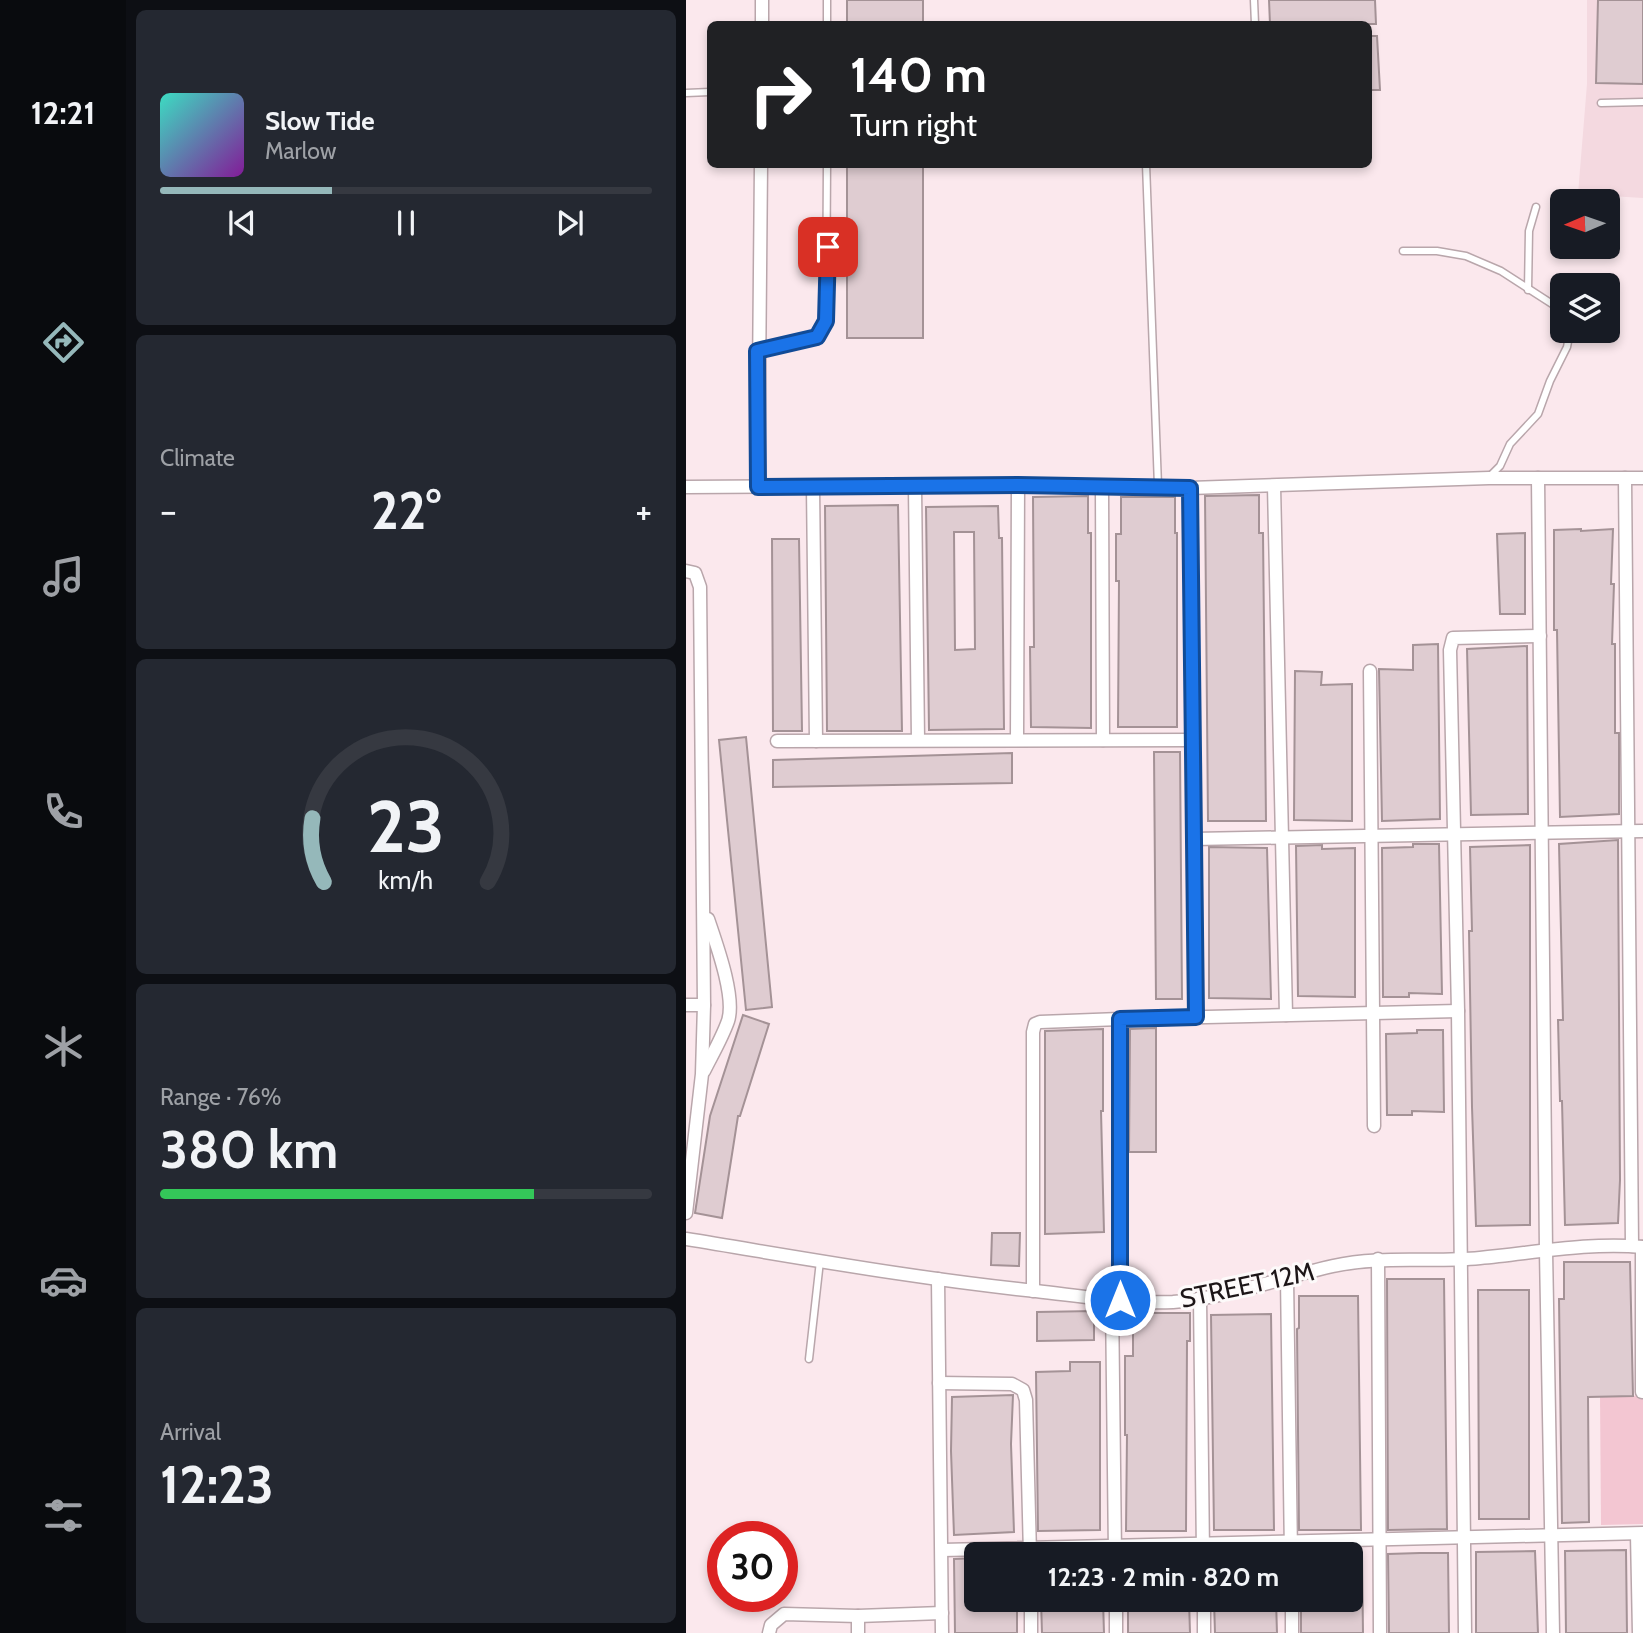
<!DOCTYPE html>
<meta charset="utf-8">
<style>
body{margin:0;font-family:Cabin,sans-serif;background:#242831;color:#f1f3f6;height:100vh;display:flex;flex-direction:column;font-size:26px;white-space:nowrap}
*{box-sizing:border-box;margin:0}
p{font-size:23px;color:#9ea1a6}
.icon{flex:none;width:38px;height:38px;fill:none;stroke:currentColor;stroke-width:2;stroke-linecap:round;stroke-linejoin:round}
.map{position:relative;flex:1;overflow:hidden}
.details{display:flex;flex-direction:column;gap:10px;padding:10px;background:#0d0f14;width:560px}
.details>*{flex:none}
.banner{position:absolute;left:21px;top:21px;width:665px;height:147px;border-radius:10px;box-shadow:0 4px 10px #0003;background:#202124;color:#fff;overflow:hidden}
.needle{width:46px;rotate:268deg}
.controls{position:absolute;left:864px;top:189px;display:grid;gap:14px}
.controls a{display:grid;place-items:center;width:70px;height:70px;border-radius:10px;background:#171b24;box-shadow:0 4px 10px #0003;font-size:35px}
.speed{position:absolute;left:21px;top:1521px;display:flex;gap:14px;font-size:35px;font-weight:700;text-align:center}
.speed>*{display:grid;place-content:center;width:91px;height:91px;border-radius:50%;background:#171b24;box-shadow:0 4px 10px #0003;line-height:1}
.speed .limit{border:10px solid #d22;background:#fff;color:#111}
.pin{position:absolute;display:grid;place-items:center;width:60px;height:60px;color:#fff;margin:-30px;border-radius:14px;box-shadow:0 4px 10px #0006}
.me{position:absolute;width:77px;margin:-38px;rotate:0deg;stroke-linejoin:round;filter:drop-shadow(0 0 5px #0008)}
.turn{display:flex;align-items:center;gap:24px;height:147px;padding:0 28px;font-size:32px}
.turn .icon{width:91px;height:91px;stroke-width:2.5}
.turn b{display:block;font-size:49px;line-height:60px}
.big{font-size:52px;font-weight:700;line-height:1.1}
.details .card{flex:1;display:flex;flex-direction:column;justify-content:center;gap:10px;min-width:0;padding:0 24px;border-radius:10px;background:#242831}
.details .dial{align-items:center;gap:0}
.dial svg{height:182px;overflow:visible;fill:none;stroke:#363941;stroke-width:7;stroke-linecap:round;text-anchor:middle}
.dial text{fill:#f1f3f6;stroke:none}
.song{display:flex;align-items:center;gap:21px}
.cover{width:84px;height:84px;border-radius:10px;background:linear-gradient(135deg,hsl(170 70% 55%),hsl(290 70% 35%))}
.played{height:7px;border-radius:4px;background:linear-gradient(90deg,#95b8ba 35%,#363941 35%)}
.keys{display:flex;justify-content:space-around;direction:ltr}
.heat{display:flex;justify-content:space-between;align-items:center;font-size:38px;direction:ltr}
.charge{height:10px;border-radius:5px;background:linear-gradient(90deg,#34c759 76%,#363941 0)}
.trip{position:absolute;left:278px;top:1542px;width:399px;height:70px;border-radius:10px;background:#171b24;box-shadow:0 4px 10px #0003;font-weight:700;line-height:70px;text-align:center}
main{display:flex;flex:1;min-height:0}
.tabs{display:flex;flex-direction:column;width:126px;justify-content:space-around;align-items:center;background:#090b0e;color:#9ea1a6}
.tabs .icon{width:49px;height:49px}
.tabs .on{color:#95b8ba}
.tabs b{font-size:32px;color:#f1f3f6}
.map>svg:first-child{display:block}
</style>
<main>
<nav class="tabs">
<b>12:21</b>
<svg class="icon on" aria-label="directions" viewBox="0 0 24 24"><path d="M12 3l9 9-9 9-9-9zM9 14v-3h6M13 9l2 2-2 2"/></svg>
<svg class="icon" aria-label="music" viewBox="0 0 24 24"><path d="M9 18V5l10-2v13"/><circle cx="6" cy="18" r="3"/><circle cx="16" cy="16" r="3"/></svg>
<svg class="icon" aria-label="phone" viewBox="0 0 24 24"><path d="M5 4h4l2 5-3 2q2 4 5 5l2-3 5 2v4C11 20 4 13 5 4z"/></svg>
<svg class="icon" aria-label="climate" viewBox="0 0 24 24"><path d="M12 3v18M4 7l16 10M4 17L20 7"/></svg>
<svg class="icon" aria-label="car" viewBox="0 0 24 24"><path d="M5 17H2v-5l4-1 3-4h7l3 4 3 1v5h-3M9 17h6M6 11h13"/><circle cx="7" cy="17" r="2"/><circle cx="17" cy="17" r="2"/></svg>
<svg class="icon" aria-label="filters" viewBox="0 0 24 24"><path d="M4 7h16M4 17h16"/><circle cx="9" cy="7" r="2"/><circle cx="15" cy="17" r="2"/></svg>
</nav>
<section class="details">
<div class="card">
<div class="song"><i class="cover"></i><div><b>Slow Tide</b><p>Marlow</p></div></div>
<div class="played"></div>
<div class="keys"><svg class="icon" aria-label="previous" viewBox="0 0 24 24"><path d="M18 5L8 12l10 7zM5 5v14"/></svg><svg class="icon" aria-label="pause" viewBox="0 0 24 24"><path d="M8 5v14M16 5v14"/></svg><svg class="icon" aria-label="next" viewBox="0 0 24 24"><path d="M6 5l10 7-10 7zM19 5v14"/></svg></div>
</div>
<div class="card"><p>Climate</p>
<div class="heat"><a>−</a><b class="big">22°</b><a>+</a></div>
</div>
<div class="card dial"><svg viewBox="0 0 100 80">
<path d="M14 69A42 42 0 1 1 86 69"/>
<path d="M14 69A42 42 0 0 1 9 41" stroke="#95b8ba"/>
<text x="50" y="56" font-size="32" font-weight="700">23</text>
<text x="50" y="72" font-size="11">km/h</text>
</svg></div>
<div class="card"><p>Range · 76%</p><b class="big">380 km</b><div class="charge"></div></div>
<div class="card"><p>Arrival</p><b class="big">12:23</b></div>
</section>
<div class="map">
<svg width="957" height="1633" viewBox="0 0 957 1633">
<rect width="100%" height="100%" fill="#fbe8ed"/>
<path fill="#f4d9e0" d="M901 0H957V198L892 194 901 84Z"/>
<path fill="#f3c6d2" d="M914 1395 957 1396V1524L915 1525Z"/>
<g fill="#dfccd1" stroke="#a49296" stroke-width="2" fill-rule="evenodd">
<rect x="161" y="0" width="76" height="24"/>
<path d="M583 0H689L690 24H584Z"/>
<path d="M912 0H957V84L910 83Z"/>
<path d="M682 36H691L694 90H682Z"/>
<rect x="161" y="164" width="76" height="174"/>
<path d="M573 495V533H577L580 821H522L519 496Z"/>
<path d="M402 496V533H405V728L345 727 344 647H348L347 497Z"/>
<path d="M435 497H489V533H491V727H432L433 581H430V534H435Z"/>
<path d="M212 505 216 731H141L139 506Z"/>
<path d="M312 506 313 538H316L318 729 243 730 240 507ZM268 532H288L289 649 269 650Z"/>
<path d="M895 529V531L927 529 925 584H928L926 644H929V733H933V814L874 817 871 630H868V530Z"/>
<path d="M839 533V614H814L811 534Z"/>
<path d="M86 539H113L116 731H87Z"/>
<path d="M752 644 754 819 696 821 693 669 727 670V645Z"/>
<path d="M841 646 842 814 785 815 781 649Z"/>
<path d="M609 671 636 672 635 685 666 684V821L608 820Z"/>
<path d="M60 737 86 1007 60 1010 33 740Z"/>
<path d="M468 752H494L496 999H470Z"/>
<path d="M326 753V783L87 787V760Z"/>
<path d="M932 840 934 1180 932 1223 879 1225 876 1101H874L872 1020H877L873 844Z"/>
<path d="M727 844H753L756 994 723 993V997H697L696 848 727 847Z"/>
<path d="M636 845V849L669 848V997L612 996 610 846Z"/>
<path d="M844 845V1225L790 1226 786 1107 783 931H786L784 847Z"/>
<path d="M523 847 581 848 585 999 523 998Z"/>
<path d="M57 1015 83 1024 54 1116H52L36 1218 9 1213 24 1116Z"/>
<path d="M470 1028V1152H443L444 1029Z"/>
<path d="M417 1029V1111H415L418 1232 359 1234V1031Z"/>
<path d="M731 1030H757L758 1112 726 1111V1115H701L700 1034 731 1033Z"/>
<path d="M306 1233H334L333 1266 305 1265Z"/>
<path d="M878 1262H944L947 1396 902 1397 903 1522 876 1523 873 1299H878Z"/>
<path d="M701 1279H758L761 1529 702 1530Z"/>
<path d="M792 1290H843V1519H793Z"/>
<path d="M613 1296H672L675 1530H613L611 1329 613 1328Z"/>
<path d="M408 1311V1340L351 1341V1312Z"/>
<path d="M447 1313H504V1341H501L500 1531H440L441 1435H439V1356H447Z"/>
<path d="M585 1314 588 1530H528L525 1315Z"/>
<path d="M384 1362H414V1530L352 1531 350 1372 384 1371Z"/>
<path d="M327 1395 325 1444 328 1532 268 1535 265 1451 266 1397Z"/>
<path d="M940 1550 941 1633H880L879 1551Z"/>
<path d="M849 1551 852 1633H790V1552Z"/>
<path d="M665 1553H676L677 1633H615V1600H665Z"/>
<path d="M734 1553H762L763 1633H703L702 1554Z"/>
<path d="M290 1558V1600H331V1633H269L268 1559Z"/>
<path d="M355 1600H417L418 1633H356Z"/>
<path d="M442 1600H503L504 1633H442Z"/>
<path d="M528 1600H590L591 1633H529Z"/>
</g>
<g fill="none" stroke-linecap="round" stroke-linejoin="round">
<defs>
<g id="lane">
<path d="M141 0V24"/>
<path d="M568 0 569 24"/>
<path d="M0 93 24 92"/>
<path d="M915 103 957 102"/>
<path d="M460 164 472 486"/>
<path d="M717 251H751L780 256 815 271 877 311"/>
<path d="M842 290 843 231 850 207"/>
<path d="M73 351 131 337 140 321 141 164"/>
<path d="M804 476 814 466 824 444 852 414 864 381 881 347 884 331"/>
<path d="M123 1359 134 1261"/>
</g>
<g id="street">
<path d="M76 0V24"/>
<path d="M852 478 860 1251 867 1633"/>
<path d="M939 478 946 1246"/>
<path d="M588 486 600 1015"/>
<path d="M0 487 332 485 504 488 803 478H957"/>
<path d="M72 487 75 164"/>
<path d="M127 487 130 741"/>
<path d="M229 487 232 740"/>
<path d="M416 488 417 740"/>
<path d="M504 488 510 1017"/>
<path d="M0 571 9 573 14 587 18 1005 16 1074 0 1213"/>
<path d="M684 671 688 1126"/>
<path d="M331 740 332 485"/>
<path d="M91 741 507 740"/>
<path d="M508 839 957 831"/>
<path d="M0 1005H18"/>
<path d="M18 1071C26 1055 36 1038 42 1021 50 997 30 943 22 919"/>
<path d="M0 1239C117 1258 232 1279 350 1291 395 1296 442 1304 487 1302 541 1298 594 1278 647 1266 696 1255 744 1263 794 1258 848 1253 902 1242 957 1247"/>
<path d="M956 1247V1392"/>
<path d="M692 1259 694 1633"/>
<path d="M601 1278 605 1554"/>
<path d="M252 1279 256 1633"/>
<path d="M347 1291V1032L349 1024 354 1022 434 1019"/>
<path d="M514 1298 517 1554"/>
<path d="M426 1299 429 1554"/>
<path d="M434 1300V1019L772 1011"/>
<path d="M253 1383 326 1384 337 1390 340 1400 344 1554"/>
<path d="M951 1534 953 1633"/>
<path d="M256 1550 957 1533"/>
<path d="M345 1600V1633"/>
<path d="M430 1600V1633"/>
<path d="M518 1600V1633"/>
<path d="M606 1600V1633"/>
<path d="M172 1616V1633"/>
<path d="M83 1633 85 1625 98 1614 172 1616 256 1613"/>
<path d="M779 1633 772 1011 764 650 767 638 854 636"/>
</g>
</defs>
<use href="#lane" stroke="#b9a6ab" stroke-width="9"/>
<use href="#street" stroke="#b9a6ab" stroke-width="15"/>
<use href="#lane" stroke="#fff" stroke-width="6"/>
<use href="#street" stroke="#fff" stroke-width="12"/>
</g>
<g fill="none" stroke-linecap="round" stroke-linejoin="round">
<defs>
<path id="route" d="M142 247 140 321 131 337 71 351 72 487 332 485 504 488 510 1017 434 1019V1300"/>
</defs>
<use href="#route" stroke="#114b97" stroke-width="18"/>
<use href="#route" stroke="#1a73e8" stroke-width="12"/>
</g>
<g text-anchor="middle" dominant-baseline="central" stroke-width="6" stroke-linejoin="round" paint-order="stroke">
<g font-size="26" fill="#1c1517" stroke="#fdfafa">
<text transform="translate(561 1285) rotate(-12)">STREET 12M</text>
</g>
</g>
</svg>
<div class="controls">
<a><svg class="needle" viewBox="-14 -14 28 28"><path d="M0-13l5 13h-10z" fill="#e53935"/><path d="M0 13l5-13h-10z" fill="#9ea1a6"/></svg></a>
<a><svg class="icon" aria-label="layers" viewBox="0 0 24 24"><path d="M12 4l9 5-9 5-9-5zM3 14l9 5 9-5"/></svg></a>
</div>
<div class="speed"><div class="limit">30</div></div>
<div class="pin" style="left:142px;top:247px;background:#d93025"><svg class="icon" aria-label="arrive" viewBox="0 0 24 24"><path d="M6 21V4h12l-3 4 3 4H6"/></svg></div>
<svg class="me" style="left:434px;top:1300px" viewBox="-20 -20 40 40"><circle r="17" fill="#1a73e8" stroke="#fff" stroke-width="3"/><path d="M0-11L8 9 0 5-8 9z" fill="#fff"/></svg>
<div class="trip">12:23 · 2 min · 820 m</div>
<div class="banner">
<div class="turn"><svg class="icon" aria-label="right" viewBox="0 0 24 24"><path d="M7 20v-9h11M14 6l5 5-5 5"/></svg><div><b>140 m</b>Turn right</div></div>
</div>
</div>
</main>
